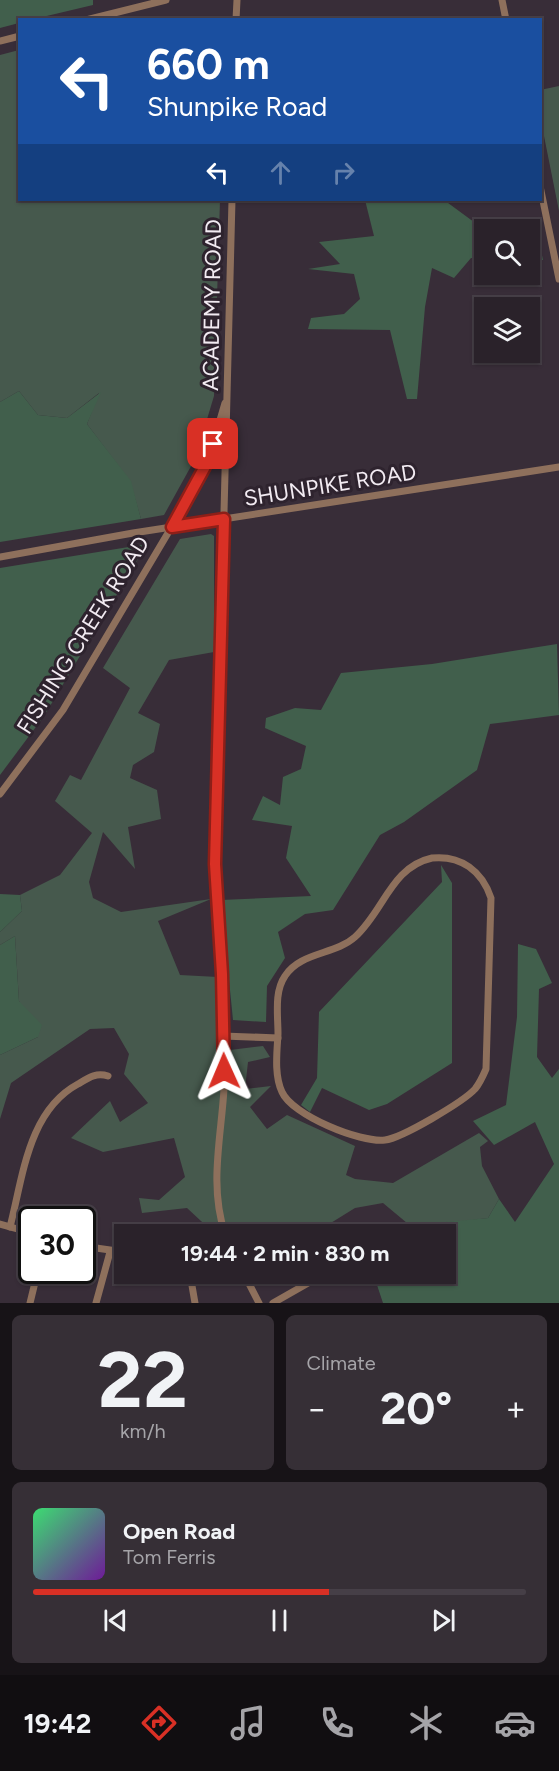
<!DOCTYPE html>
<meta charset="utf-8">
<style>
body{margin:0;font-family:Figtree,sans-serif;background:#362f36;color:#f1f3f6;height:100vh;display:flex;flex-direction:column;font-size:22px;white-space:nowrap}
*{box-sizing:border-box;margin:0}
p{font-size:20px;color:#a5a4a8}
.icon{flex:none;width:33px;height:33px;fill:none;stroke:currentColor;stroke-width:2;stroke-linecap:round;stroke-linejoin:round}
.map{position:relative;height:1303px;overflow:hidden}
.drawer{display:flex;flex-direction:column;gap:12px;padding:12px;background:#171317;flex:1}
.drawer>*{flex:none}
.banner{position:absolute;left:18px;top:18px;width:524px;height:183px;border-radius:0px;box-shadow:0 2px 4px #0004,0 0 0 2px #463f47;background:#1a4fa0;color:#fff;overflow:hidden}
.controls{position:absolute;left:474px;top:219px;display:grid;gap:12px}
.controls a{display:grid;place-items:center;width:66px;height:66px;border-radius:0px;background:#2a222a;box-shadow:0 2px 4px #0004,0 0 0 2px #463f47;font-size:30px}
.speed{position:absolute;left:18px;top:1206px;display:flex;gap:12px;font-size:30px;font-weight:700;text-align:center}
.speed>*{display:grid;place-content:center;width:78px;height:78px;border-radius:50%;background:#2a222a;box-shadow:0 2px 4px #0004,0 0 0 2px #463f47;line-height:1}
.speed .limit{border:3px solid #111;border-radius:9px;background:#fff;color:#111}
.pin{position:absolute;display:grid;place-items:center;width:51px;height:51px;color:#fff;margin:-26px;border-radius:12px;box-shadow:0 3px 9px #0006}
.me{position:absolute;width:66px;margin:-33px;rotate:359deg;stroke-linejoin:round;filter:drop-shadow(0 0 4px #0008)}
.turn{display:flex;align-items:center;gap:21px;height:126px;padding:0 30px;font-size:27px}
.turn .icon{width:78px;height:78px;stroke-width:2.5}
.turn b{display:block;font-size:42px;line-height:51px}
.lanes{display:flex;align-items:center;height:57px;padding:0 30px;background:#0003;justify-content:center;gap:30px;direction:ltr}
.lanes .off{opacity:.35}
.big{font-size:45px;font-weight:700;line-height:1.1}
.drawer .card{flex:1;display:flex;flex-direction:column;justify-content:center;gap:9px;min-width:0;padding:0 21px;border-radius:9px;background:#362f36}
.drawer .dial{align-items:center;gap:0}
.dial b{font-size:78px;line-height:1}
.song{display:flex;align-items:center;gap:18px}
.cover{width:72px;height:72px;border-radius:9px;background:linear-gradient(135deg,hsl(140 70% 55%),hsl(280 70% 35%))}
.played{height:6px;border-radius:3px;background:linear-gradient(90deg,#d93025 60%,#463f47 60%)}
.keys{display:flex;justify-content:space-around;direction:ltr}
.heat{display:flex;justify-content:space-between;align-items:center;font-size:33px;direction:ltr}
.drawer .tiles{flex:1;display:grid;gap:12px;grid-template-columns:1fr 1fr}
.card:last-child{grid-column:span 2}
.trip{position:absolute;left:114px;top:1224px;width:342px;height:60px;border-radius:0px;background:#2a222a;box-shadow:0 2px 4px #0004,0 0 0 2px #463f47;font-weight:700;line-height:60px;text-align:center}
.tab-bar{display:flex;height:96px;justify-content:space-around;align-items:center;background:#110e11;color:#a5a4a8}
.tab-bar .icon{width:42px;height:42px}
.tab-bar .current{color:#d93025}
.tab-bar b{font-size:27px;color:#f1f3f6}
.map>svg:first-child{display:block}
</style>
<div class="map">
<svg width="559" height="1303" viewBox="0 0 559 1303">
<rect width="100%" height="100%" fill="#382d38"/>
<g fill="#46594d">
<path d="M19 50 20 200H220L214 396 195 459 164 515 141 519 130 481 87 424 99 393 67 418 38 415 19 391 0 402V55Z"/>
<path d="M559 86V211L540 116V90Z"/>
<path d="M211 534 214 536V652L169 660 138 713 160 724 154 752 133 765 130 778 157 790 161 819 128 827 135 869 103 832 89 882 93 898 121 912 211 899 158 921 180 975 218 977 230 1050 263 1046 270 1057 248 1062 245 1089 271 1086 250 1107 267 1129 287 1115 355 1146 346 1175 355 1179 393 1183 479 1133 488 1141 480 1147 482 1166 499 1199 488 1218 413 1228 383 1203 355 1208 313 1234H215L187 1208 142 1213 139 1198 159 1200 185 1177 174 1138 103 1152 71 1138 110 1101 120 1122 148 1103 124 1074 129 1054 114 1028 90 1029 11 1083 0 1119V1055L38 1037 19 1001 15 936 0 945V932L22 911 20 895 60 875 92 833 55 801 70 775 81 780 130 688 103 668 180 539Z"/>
</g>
<g fill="#415f4c">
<path d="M0 0H93V5L34 19 20 20 19 23 0 28Z"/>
<path d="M365 200H444L478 225 535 222 543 260 530 259V230H484V258H471L454 278 432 268 425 307 417 399H407L390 330 308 329 311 318 344 314 360 299 354 274 308 269 340 264 319 242 374 236Z"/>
<path d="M19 391 38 415 67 418 101 392 87 424 131 481 141 519 0 542V402Z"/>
<path d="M147 544 44 716 0 775V568Z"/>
<path d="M557 644 559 715 490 724 477 770 404 822 380 835 333 910 305 914 278 932 285 958 267 986 266 1022 233 1020 221 900 311 896 286 858 292 826 252 820 263 796 280 805 283 777 301 769 306 746 265 728 266 718 295 708 321 710 341 673 432 664Z"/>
<path d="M441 865 452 883V1063L387 1104 369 1110 322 1088 310 1112 301 1105 317 1078 319 1012 442 882Z"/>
<path d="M0 894 20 895 22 911 0 932Z"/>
<path d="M15 936 19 1001 42 1025 38 1037 0 1055V945Z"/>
<path d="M518 944 536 949 552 983 539 989 537 1057 552 1078 559 1069V1303H383L377 1285 382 1274H446V1234H398L436 1223 488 1218 499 1199 515 1222 554 1164 535 1122 494 1145 473 1121 506 1105 517 1017Z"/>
</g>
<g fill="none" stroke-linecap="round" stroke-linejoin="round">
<g stroke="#8e705c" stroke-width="7">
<path d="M502 0 506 20"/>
<path d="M86 20 166 0"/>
<path d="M236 20 237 0"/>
<path d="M0 41 20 36"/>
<path d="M540 186 559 279"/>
<path d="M0 557 133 533 559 467"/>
<path d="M0 794 63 710 184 506 208 461 225 403"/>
<path d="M432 858C461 855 482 871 491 898L486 1069C483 1076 480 1083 475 1089 463 1102 402 1138 385 1140 360 1143 292 1115 282 1092 274 1075 277 1052 278 1034 278 1015 274 992 285 976 300 952 335 955 355 937 384 911 391 867 432 858Z"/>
<path d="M223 1036 278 1038"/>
<path d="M0 1224 32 1233"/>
<path d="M10 1227C23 1177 28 1111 78 1084 88 1078 96 1072 108 1076"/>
<path d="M225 1234C209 1185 221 1139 224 1089 228 1014 218 939 215 864L232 200"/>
<path d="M82 1246 124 1252"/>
<path d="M190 1274 195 1303"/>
<path d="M244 1274 259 1303"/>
<path d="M30 1303 38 1270"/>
<path d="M96 1303 110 1252"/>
<path d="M273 1303 324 1274"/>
</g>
</g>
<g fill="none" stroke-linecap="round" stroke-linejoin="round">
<defs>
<path id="route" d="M213 444 208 461 172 527 224 519 215 864 222 974 224 1071"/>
</defs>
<use href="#route" stroke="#8d1f18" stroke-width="15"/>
<use href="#route" stroke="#d93025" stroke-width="10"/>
</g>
<g text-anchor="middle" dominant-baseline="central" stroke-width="6" stroke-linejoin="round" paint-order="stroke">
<g font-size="22" fill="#f2ebf2" stroke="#2e232e">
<text transform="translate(212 305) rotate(-89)">ACADEMY ROAD</text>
<text transform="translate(330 485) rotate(-9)">SHUNPIKE ROAD</text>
<text transform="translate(83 635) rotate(-58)">FISHING CREEK ROAD</text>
</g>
</g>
</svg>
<div class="controls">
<a><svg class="icon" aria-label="search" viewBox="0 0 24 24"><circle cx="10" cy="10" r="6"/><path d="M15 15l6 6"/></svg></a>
<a><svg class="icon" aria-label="layers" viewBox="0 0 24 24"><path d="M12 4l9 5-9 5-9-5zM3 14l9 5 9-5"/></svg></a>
</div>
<div class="speed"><div class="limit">30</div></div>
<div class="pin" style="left:213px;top:444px;background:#d93025"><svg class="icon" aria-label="arrive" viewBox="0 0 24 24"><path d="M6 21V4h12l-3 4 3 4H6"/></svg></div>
<svg class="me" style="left:224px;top:1071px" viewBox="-20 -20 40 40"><path d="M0-17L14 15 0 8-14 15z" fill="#d93025" stroke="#fff" stroke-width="4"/></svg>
<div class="trip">19:44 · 2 min · 830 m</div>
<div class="banner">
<div class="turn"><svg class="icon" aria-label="left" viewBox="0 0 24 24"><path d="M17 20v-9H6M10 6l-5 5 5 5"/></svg><div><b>660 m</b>Shunpike Road</div></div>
<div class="lanes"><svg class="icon" aria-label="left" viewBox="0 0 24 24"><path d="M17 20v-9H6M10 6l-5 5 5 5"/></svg><svg class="icon off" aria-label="ahead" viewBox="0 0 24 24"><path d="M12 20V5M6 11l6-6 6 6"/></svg><svg class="icon off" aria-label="right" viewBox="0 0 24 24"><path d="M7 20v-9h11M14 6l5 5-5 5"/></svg></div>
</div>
</div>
<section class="drawer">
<div class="tiles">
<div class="card dial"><b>22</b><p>km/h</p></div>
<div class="card"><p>Climate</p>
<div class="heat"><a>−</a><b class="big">20°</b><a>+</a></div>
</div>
<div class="card">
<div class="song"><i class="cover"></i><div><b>Open Road</b><p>Tom Ferris</p></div></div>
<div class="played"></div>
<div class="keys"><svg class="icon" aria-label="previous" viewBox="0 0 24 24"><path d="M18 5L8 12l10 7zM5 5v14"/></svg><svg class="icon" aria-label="pause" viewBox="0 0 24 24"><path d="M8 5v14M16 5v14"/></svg><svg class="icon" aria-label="next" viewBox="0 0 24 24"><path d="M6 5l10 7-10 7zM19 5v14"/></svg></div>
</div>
</div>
</section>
<nav class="tab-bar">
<b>19:42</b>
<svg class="icon current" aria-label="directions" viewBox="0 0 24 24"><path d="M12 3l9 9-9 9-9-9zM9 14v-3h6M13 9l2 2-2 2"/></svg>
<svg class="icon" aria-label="music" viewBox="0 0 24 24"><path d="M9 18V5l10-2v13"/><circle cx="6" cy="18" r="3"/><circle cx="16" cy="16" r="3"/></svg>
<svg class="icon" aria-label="phone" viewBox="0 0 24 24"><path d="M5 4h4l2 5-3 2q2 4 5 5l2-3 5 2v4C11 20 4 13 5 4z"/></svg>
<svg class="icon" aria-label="climate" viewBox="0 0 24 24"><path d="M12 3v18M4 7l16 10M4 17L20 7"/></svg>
<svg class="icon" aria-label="car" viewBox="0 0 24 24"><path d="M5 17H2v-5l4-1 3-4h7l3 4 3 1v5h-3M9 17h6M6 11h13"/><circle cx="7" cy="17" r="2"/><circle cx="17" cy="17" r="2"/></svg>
</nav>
